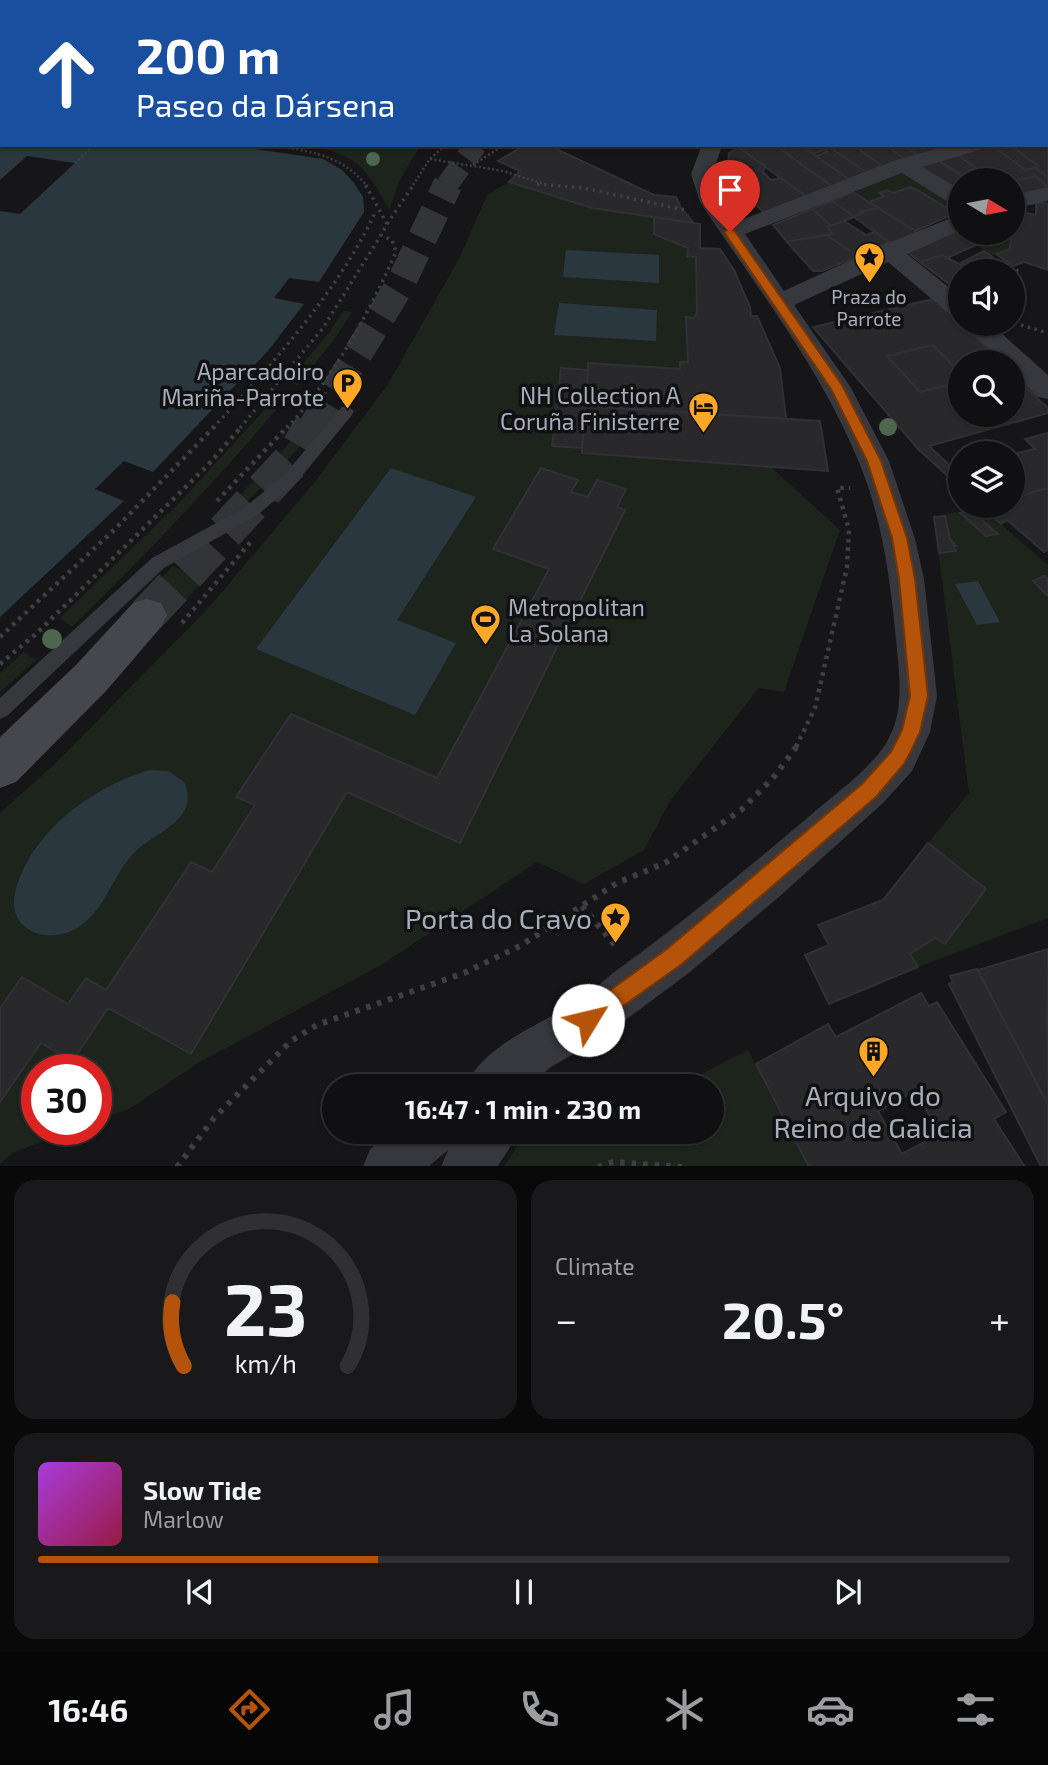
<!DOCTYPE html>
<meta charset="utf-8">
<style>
body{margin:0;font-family:"Exo 2",sans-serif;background:#19191b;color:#f1f3f6;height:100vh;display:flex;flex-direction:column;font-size:26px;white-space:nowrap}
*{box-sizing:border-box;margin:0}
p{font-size:23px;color:#9c9d9f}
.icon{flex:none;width:38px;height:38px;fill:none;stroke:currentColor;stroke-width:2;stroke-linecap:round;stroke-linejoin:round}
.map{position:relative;height:1166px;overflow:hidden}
.drawer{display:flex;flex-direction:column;gap:14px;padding:14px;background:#09090a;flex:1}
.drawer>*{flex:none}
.guide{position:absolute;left:0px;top:0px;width:1048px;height:147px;box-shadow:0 2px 5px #0004,0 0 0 2px #303032;background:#1a4fa0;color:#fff;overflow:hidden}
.needle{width:46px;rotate:100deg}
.tools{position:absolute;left:948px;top:168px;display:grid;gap:14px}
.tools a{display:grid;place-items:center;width:77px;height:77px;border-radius:50%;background:#101012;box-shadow:0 2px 5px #0004,0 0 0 2px #303032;font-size:35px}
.speed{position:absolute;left:21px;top:1054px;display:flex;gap:14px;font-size:35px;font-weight:700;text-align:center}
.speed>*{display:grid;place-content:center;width:91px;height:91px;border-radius:50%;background:#101012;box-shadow:0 2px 5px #0004,0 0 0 2px #303032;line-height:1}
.speed .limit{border:10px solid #d22;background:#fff;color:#111}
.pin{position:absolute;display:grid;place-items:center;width:60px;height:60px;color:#fff;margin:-72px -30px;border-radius:50% 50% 50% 0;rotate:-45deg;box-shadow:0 0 7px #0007}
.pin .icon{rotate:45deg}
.me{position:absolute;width:77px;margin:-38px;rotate:54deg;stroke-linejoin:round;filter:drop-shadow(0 0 5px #0008)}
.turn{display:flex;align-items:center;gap:24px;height:147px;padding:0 21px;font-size:32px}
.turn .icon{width:91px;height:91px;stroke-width:2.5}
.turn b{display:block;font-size:49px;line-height:60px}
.big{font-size:52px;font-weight:700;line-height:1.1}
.drawer .card{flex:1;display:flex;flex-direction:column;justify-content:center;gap:10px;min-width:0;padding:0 24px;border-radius:21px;background:#19191b}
.drawer .dial{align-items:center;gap:0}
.dial svg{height:182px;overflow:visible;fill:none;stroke:#303032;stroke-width:7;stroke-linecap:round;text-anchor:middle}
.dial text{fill:#f1f3f6;stroke:none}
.song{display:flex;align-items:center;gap:21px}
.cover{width:84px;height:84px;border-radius:10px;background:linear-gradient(135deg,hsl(280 70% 55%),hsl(340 70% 35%))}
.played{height:7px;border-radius:4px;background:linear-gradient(90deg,#b45309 35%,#303032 35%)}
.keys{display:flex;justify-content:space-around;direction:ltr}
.heat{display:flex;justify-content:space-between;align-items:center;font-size:38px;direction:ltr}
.drawer .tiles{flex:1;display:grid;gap:14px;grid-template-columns:1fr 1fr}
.card:last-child{grid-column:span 2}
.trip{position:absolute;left:322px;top:1074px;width:402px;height:70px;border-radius:35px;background:#101012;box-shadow:0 2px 5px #0004,0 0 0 2px #303032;font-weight:700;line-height:70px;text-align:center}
.dock{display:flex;height:112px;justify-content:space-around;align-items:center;background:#060607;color:#9c9d9f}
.dock .icon{width:49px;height:49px}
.dock .on{color:#b45309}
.dock b{font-size:32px;color:#f1f3f6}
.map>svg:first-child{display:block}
</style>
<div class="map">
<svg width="1048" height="1167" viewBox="0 0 1048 1167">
<rect width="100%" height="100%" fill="#161618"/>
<g fill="#1c241c">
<path d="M303 145H421L400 179 389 210C367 167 354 152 303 145Z"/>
<path d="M906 171 961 205V211L955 213 910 187 893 193 886 190 880 193 884 196 869 202 853 192Z"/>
<path d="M509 182 654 217V234L688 248 696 257 697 312 694 318H686L688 362H680V369L589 363 553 446 582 448 583 453 771 467 840 530 784 692 759 688 670 801 644 850 584 884 537 862 383 964 200 1062 131 1108 96 1121V1069H37V1129H76L12 1153 0 1164V813L59 760 210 606 313 484 388 384 460 257 487 195Z"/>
<path d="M961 230V233H1012L1010 249 991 256 958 231Z"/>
<path d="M343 311 352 312 336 337 298 385 287 382 329 333Z"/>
<path d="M321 403 331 405 295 452 244 505 234 501 285 448Z"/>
<path d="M268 406 277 409C212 485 144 557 72 627L60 618 182 500Z"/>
<path d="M981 507 1048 565V918L918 967 910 954 935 938 945 944 986 889 928 843 969 793 934 517Z"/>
<path d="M173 566 204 580 168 620 134 607Z"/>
<path d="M24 652 36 660 0 692V673Z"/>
<path d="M748 1050 809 1166H504L527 1132H712V1087H676Z"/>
</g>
<g fill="#2b373e">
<path d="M0 0H203L2 2V145H228L323 159 342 170 354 183 363 197 364 212 319 282 289 278 274 298 304 304 267 352 153 472 124 461 95 489 124 501 0 617Z"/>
<path d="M296 0H585L294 2Z"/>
<path d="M628 0H978L979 2H627Z"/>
<path d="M566 250 659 255V283L563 277Z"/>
<path d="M559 303 657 310 656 341 554 335Z"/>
<path d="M391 468 476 497 397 620 456 643 415 715 256 649Z"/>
<path d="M978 581 1000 622 977 625 955 584Z"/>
<path d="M150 770 168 771 184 782C199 815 165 829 143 845 113 867 110 906 79 927 47 947 4 930 16 889 33 830 94 786 150 770Z"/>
</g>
<path fill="#161618" d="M27 156 75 163 20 214 0 211V180Z"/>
<g fill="#29292c" stroke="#303035" stroke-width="2" fill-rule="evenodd">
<path d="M525 145H548L654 195 676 197 681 208 694 223 592 208 509 182 520 171 498 161Z"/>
<path d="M744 145H775L833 187 808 198 739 148Z"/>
<path d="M775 145H801L850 180 833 187Z"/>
<path d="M801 145H826L866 172 850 180 816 156 827 152 824 150 813 154Z"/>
<path d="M826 145H854L882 166 866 172Z"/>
<path d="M854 145H886L905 159 882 166Z"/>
<path d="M886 145H903L917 155 905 159Z"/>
<path d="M903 145H942L946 147 917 155Z"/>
<path d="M1010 145 1036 164 1039 166 1026 170 993 147Z"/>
<path d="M1010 145H1043L1048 149V177L1035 168 1039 166Z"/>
<path d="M992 146 1026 170 1035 168 1048 177V186L1035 176 1013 182 994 180 955 154Z"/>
<path d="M739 148 765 166 763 172 771 180 781 178 808 198 765 213 762 211 728 174 729 153Z"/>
<path d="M955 154 966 161 988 176 980 178 974 174 965 177 939 160Z"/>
<path d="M937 160 967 180H961V196L915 167Z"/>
<path d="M1035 176 1048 188 1018 196 1013 193V182Z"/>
<path d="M910 187 917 190 955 213 915 231 869 202 884 196 879 193 887 190 893 193Z"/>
<path d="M853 192 878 208 860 212 863 213 854 217 832 201Z"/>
<path d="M832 201 849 213 854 217 831 226 812 209Z"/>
<path d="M1036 202 1048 204V270L1024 262 1013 266 996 254 1010 249 1014 211 1036 215Z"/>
<path d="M878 208 915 231 916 233 894 243 889 242 854 217 863 213 860 212Z"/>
<path d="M812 209 831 226 827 227 833 234 787 242 773 225Z"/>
<path d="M654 217 700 224V248L720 249 734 270 750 307 751 316H757L780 368 786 419 585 406 588 363 680 369V362H688L686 317 694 318 697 312 696 257 687 256 688 248 654 234Z"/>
<path d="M844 221 866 235 875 232 889 242 858 256 826 235 833 234 827 227Z"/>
<path d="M957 231 976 245 947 258 942 255 920 262 907 252Z"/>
<path d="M826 235 858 256 822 271H813L787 242Z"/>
<path d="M984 251 1012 271H972L961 263Z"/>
<path d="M942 255 972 271H961V293L920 262Z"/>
<path d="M937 298 1000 362H961V374L933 345 887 356 920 392 961 382V415H1013V375L1048 408V413L929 446 961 476V488L918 449 813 327Z"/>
<path d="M933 345 961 374V382L920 392 887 356Z"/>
<path d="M561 368 588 370 582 448 552 446Z"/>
<path d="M585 406 820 421 828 471 582 453Z"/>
<path d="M1048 433V488L1016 497 1013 495V454L1035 449 1025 439Z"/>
<path d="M541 468 578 480 571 492 588 497 597 480 626 489 617 507 625 510 460 843 347 792 191 1054 108 1008 72 1062 41 1043 0 1102V1008L22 977 68 1004 86 978 106 990 191 862 212 872 255 805 236 797 291 714 437 778 549 569 493 549Z"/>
<path d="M1048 488V550L1044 552 1007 520 1001 524 981 507 1013 506V498Z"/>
<path d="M969 509 998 534 986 536 960 513Z"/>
<path d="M945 516 950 539 956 546H953L956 551 939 553 934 517Z"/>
<path d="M1044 576 1048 579V596L1033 581Z"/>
<path d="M928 843 986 889 945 944 935 938 910 954 918 967 829 1004 805 955 829 945 818 925 883 900Z"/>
<path d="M1048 949 1047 1019 1048 1105 978 970Z"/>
<path d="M977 969 1048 1105V1167H1041L949 984 953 982 950 976Z"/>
<path d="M921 993 929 1006 937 1002 1006 1112 994 1119 1025 1167H809L756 1064 828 1024 836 1037ZM915 1091 940 1134 902 1154 878 1111Z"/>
</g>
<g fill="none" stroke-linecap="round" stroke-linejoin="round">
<g stroke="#333438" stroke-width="22" stroke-dasharray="22 11" stroke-linecap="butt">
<path d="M1025 0 1027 2"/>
<path d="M447 185 476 145"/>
</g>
<path stroke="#333438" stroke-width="29" stroke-dasharray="29 15" stroke-linecap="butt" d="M312 428 400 285 448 184"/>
<path stroke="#333438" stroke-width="38" stroke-dasharray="38 19" stroke-linecap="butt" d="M147 615 294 458 313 426"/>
<g stroke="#3d3f45" stroke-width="2.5" stroke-dasharray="2 2.5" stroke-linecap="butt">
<path d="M398 0 415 2"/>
<path d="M384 2 386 0"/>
<path d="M265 145C304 150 340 153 366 185"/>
<path d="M430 159 503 171 547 185"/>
<path d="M75 163 94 145"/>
<path d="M473 165 504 145"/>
<path d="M413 185 430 159 445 145"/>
</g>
<g stroke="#3d3f45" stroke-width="3.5" stroke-dasharray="2.5 4.5" stroke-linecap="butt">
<path d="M537 184 584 188 685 210"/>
<path d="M387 224 414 184"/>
<path d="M1016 270 1020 272"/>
<path d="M1021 325 1048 333"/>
<path d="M317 392 330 395"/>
<path d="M213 428C273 363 338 292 376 211"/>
<path d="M240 428 323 328 381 235"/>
<path d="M287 428C335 375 367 317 396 252L392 240 381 235 387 224 365 184"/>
</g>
<g stroke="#3d3f45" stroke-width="4.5" stroke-dasharray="3.5 5" stroke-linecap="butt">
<path d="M217 501 288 426"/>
<path d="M182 623 253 539"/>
<path d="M0 637 115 529 215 426"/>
<path d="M0 664 37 633 207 466 242 426"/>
<path d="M796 747 815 708 847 567 849 530 837 488H850"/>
</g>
<g stroke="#3d3f45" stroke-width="6" stroke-dasharray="4.5 7" stroke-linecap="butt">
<path d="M582 906 617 948"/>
<path d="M177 1167 214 1118 291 1041 317 1025 464 973 520 946 617 883 665 863 741 810 773 778 797 746"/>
<path d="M598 1167 613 1162 682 1167"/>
</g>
<g fill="#37383e" fill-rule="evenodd">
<path d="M273 0H282L272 2Z"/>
<path d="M347 406 354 411 352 415 296 483 256 516 164 568 7 716 0 719V698L152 558 244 508 284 475 342 407Z"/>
</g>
<g fill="#37383e" fill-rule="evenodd">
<rect x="1046" y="67" width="2" height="12"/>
<rect x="1046" y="131" width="2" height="12"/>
<path d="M702 145H722L713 174 722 202 736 222 896 160 951 145H985L982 149 922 167 961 190V207L953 205 902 173 745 234 784 291 881 246 961 214V230L907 254 961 297V318L952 316 888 262 794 305 851 388 889 461 915 539 924 579 937 696 930 732 912 771 883 803 780 896 690 972 604 1036 551 1067 527 1087H465C482 1046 536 1027 572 1004 586 995 600 984 613 973 680 925 743 872 806 819 832 796 865 774 885 745 906 713 899 674 896 639 890 578 882 516 858 460 820 367 754 284 700 202L691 174Z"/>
<path d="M1048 187V201L1013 209V195Z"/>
<path d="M963 324H991L1048 375V399L1038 397 1013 373V362H1002Z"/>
<path d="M392 1132H456L450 1147 461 1132H516L509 1149 497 1167H441L448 1150 428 1167H363L370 1149Z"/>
</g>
<path fill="#44474e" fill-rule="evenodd" d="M147 599 161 603 167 615 161 627 106 691 16 782 0 788V737L76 665 133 603Z"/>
</g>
<g fill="#4e654f">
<circle cx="373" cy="159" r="7"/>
<circle cx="888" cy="427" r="9"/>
<circle cx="52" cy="639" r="10"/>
</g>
<path fill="#b45309" stroke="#753606" stroke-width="2" d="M726 230H734L842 385 881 461 907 538 915 579 928 696 920 732 911 751 904 764 876 797 682 964 588 1031 580 1028 577 1020 580 1012 667 949 862 784 891 752 902 730 910 696 899 579 892 538 867 461 831 389 724 232Z"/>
<defs>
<symbol id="sight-pin" viewBox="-11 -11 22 30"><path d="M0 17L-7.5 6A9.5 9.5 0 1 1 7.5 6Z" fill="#ffa827" stroke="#111113"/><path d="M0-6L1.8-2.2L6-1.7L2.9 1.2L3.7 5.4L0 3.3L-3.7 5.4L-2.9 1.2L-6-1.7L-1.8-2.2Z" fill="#111"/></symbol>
<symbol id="parking-pin" viewBox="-11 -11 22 30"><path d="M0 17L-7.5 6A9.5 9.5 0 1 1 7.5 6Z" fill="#ffa827" stroke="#111113"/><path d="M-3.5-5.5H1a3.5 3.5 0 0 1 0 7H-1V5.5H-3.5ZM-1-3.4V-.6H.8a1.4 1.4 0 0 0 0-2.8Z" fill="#111"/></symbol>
<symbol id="hotel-pin" viewBox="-11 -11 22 30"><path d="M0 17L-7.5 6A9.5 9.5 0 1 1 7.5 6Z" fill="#ffa827" stroke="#111113"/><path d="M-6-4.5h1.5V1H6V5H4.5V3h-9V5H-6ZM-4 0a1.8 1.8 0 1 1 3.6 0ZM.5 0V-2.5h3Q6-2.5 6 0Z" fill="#111"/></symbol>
<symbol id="stadium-pin" viewBox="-11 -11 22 30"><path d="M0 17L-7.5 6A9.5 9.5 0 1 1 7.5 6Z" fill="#ffa827" stroke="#111113"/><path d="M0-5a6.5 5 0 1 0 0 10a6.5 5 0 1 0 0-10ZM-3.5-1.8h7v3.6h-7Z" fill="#111"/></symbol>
<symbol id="building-pin" viewBox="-11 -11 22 30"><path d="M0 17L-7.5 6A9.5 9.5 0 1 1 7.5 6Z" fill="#ffa827" stroke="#111113"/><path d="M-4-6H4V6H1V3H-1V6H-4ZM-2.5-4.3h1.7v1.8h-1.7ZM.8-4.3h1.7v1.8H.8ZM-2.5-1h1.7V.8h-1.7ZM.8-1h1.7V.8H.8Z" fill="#111"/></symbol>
</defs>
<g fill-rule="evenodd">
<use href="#sight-pin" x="852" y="240" width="35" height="47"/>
<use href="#parking-pin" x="330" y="366" width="35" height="47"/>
<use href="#hotel-pin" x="686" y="390" width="35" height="47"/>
<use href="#stadium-pin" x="468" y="602" width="35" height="47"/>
<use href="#sight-pin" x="598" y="900" width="35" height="47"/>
<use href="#building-pin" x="856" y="1034" width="35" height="47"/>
</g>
<g text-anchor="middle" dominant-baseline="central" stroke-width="7" stroke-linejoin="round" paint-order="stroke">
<g font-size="19" fill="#a7aeba" stroke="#111113">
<text x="869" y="296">Praza do<tspan x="869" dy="22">Parrote</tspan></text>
</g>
<g font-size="23" fill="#a7aeba" stroke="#111113" text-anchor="end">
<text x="324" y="371">Aparcadoiro<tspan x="324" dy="26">Mariña-Parrote</tspan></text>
<text x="680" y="395">NH Collection A<tspan x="680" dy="26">Coruña Finisterre</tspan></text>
<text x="508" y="607" text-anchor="start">Metropolitan<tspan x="508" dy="26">La Solana</tspan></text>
</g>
<g font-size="28" fill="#a7aeba" stroke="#111113" text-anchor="end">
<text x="592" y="918">Porta do Cravo</text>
<text x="873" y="1095" text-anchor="middle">Arquivo do<tspan x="873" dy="32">Reino de Galicia</tspan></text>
</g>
</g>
</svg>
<div class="tools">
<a><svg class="needle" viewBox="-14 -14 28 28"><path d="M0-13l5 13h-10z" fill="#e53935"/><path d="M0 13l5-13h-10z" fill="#9c9d9f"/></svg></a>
<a><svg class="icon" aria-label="sound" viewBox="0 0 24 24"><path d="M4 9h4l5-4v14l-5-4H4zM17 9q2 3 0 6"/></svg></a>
<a><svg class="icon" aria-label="search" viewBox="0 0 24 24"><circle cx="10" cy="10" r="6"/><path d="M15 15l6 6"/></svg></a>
<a><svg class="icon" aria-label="layers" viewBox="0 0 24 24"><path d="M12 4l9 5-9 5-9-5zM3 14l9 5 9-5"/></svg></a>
</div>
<div class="speed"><div class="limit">30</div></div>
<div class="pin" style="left:730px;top:232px;background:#d93025"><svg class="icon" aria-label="arrive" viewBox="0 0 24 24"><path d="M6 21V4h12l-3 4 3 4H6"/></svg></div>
<svg class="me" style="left:588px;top:1020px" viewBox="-20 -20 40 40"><circle r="19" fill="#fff"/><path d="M0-13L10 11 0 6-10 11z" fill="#b45309"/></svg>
<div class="trip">16:47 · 1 min · 230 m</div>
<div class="guide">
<div class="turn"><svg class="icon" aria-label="ahead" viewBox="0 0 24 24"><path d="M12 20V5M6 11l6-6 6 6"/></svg><div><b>200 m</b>Paseo da Dársena</div></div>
</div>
</div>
<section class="drawer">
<div class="tiles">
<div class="card dial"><svg viewBox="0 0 100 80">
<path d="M14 69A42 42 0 1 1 86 69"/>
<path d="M14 69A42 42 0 0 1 9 41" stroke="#b45309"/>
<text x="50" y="56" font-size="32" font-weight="700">23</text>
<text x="50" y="72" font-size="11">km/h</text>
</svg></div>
<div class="card"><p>Climate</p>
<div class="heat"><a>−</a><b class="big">20.5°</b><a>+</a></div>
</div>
<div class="card">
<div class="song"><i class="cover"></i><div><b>Slow Tide</b><p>Marlow</p></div></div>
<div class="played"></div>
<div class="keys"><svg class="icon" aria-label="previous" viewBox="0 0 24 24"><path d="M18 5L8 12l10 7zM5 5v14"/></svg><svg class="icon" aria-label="pause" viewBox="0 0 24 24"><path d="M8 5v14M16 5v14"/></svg><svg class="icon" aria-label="next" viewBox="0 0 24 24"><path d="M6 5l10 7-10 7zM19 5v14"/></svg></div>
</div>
</div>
</section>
<nav class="dock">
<b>16:46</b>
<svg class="icon on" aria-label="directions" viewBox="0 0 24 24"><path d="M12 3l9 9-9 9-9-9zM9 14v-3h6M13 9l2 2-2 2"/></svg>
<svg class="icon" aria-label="music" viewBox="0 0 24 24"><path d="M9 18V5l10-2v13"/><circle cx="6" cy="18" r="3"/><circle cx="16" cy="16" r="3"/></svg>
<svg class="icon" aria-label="phone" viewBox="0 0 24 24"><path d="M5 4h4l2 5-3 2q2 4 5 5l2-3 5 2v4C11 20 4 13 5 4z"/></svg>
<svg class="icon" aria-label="climate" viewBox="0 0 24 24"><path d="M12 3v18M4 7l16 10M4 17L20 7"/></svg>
<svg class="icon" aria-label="car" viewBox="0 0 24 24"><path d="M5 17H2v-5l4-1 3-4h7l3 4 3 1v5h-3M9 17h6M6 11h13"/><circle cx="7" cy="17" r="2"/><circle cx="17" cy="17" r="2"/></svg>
<svg class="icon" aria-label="filters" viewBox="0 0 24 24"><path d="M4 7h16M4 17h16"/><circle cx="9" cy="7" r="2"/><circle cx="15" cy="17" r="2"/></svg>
</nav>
